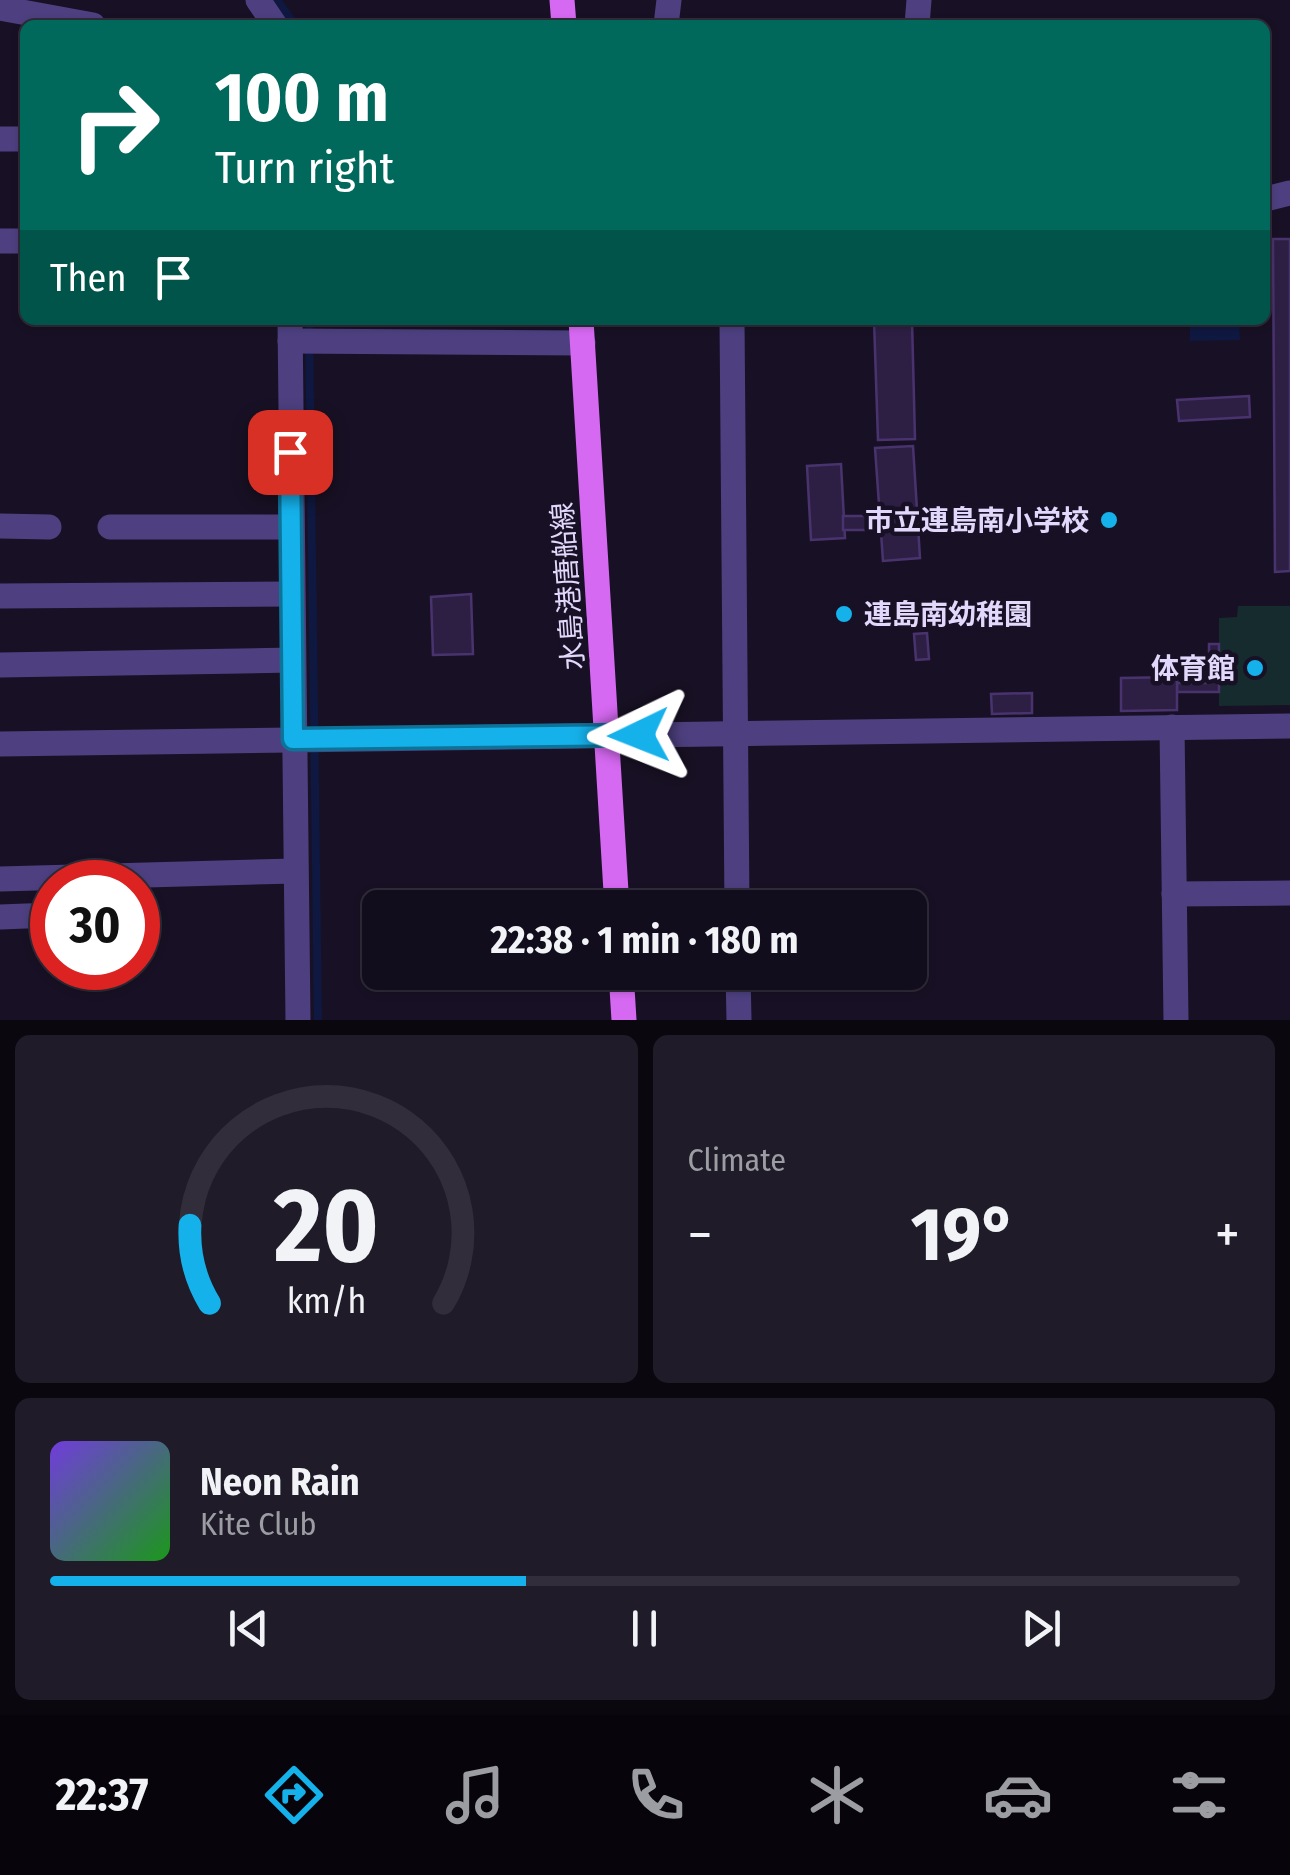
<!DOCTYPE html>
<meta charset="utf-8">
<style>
body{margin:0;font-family:"Fira Sans Condensed","Noto Sans JP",sans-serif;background:#1f1b29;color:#f1f3f6;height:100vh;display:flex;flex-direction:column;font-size:38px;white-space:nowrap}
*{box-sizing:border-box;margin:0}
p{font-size:32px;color:#9c9ca3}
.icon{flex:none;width:55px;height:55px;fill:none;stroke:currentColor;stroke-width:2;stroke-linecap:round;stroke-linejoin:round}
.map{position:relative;height:1020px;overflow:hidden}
.drawer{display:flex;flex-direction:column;gap:15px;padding:15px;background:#0a070f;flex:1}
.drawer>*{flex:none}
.top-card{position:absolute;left:20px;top:20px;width:1250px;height:305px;border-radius:15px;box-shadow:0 2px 8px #0004,0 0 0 2px #312d3b;background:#00695c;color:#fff;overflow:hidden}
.speed{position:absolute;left:30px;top:860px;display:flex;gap:20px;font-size:50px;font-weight:700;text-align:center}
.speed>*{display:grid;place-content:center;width:130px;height:130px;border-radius:50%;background:#120d1c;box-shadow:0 2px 8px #0004,0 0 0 2px #312d3b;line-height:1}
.speed .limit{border:15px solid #d22;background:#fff;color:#111}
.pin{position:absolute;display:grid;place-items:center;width:85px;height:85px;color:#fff;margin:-42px;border-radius:20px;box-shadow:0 5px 15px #0006}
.me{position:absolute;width:110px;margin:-55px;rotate:268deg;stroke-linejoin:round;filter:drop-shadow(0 0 8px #0008)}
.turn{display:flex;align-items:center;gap:35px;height:210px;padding:0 30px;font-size:45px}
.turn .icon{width:130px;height:130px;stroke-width:2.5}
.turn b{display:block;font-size:70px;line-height:85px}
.then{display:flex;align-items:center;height:95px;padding:0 30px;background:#0003;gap:20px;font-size:38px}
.big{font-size:75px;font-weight:700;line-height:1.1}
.drawer .tile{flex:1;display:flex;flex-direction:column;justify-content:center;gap:15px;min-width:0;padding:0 35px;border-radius:15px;background:#1f1b29}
.drawer .dial{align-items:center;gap:0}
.dial svg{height:260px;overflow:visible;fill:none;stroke:#312d3b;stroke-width:7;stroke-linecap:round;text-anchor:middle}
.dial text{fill:#f1f3f6;stroke:none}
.song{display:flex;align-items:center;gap:30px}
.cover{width:120px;height:120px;border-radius:15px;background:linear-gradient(135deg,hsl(260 70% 55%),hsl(120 70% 35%))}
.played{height:10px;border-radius:5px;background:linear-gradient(90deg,#15b1eb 40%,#312d3b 40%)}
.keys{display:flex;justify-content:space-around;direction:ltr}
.heat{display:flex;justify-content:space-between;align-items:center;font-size:55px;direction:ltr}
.drawer .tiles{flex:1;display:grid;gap:15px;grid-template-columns:1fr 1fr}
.tile:last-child{grid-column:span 2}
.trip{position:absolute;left:362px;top:890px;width:565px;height:100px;border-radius:15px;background:#120d1c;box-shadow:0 2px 8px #0004,0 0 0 2px #312d3b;font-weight:700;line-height:100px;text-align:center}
.tab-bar{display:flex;height:160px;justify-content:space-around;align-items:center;background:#07050b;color:#9c9ca3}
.tab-bar .icon{width:70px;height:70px}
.tab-bar .on{color:#15b1eb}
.tab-bar b{font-size:45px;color:#f1f3f6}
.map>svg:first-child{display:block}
</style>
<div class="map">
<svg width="1290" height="1020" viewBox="0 0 1290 1020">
<rect width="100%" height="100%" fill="#181125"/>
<path fill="#152b2e" d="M1238 606H1290V705L1219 706V618L1237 617Z"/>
<path fill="#0f1840" d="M1190 320H1239L1240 340 1190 341Z"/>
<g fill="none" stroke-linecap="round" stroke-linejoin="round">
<g stroke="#0f1840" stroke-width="8">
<path d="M277 0 295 25"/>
<path d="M309 320 318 1020"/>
</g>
</g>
<g fill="#2d1f44" stroke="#49336e" stroke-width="2.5">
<path d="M1273 239H1290V571L1275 572Z"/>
<path d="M874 320H912L915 439 878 440Z"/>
<path d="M1249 396 1250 417 1179 421 1177 400Z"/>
<path d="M913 446 920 558 883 561 875 448Z"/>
<path d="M841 464 845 538 811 540 807 466Z"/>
<path d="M843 516H880L881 530H843Z"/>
<path d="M471 594 473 654 433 655 431 597Z"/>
<path d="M927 633 929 659 916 660 914 634Z"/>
<path d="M1209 644H1219V692H1177V683H1209Z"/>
<path d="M1177 677V710L1121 711V678Z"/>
<path d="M1032 693V713L992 714 991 694Z"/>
</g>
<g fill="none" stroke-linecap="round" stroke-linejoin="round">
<g stroke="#4e4080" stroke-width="25">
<path d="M258 0 275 25"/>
<path d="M0 8 93 25"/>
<path d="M666 25 669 0"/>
<path d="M917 25 919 0"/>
<path d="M0 139H25"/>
<path d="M1265 199 1290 193"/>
<path d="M0 241H25"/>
<path d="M290 320 298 1020"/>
<path d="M732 320 737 908"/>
<path d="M290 341 583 343"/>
<path d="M0 526 49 527"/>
<path d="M110 527H291"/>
<path d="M0 596 291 594"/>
<path d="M0 665 293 660"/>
<path d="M1172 727 1176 1020"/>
<path d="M0 744 1290 726"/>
<path d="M0 879 295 871"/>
<path d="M1174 894 1290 893"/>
<path d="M0 917 52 915"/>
<path d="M738 972 739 1020"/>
</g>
<g stroke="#d669f2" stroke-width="25">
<path d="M562 0 564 25"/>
<path d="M581 320 617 908"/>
<path d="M621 972 624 1020"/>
</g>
</g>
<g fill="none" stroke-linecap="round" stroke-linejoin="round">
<defs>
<path id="route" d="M290 452 293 739 639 735"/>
</defs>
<use href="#route" stroke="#0e7399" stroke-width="25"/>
<use href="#route" stroke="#15b1eb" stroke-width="18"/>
</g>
<g fill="#15b1eb" stroke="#181125" stroke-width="4">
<circle cx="1109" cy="520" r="10"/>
<circle cx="844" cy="614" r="10"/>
<circle cx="1255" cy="668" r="10"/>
</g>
<g text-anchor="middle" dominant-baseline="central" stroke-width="9" stroke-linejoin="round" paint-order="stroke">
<g font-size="28" font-weight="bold" fill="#e2d8fc" stroke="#181125" text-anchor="end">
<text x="1089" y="520">市立連島南小学校</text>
<text x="864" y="614" text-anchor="start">連島南幼稚園</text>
<text x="1235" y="668">体育館</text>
</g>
<g font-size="28" fill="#e2d8fc" stroke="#181125">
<text transform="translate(568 586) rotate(-94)">水島港唐船線</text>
</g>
</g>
</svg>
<div class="speed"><div class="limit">30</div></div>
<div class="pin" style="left:290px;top:452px;background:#d93025"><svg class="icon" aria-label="arrive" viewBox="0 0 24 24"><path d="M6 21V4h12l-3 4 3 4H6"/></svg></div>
<svg class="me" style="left:639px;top:735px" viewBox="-20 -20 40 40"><path d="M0-17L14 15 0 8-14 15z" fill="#15b1eb" stroke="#fff" stroke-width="4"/></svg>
<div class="trip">22:38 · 1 min · 180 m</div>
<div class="top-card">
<div class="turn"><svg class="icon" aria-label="right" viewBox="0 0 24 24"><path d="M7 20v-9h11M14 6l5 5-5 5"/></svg><div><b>100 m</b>Turn right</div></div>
<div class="then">Then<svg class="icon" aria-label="arrive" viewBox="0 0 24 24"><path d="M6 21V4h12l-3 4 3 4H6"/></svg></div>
</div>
</div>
<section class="drawer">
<div class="tiles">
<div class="tile dial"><svg viewBox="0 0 100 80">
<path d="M14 69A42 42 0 1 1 86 69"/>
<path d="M14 69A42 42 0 0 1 8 45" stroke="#15b1eb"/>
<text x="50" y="56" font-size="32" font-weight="700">20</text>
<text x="50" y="72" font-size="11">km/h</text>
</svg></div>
<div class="tile"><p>Climate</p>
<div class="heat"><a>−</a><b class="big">19°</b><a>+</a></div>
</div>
<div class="tile">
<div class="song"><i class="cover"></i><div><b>Neon Rain</b><p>Kite Club</p></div></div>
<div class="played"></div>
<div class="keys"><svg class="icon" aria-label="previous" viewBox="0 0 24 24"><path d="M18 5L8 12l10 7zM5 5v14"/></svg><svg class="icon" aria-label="pause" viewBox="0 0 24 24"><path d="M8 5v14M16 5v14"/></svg><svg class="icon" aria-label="next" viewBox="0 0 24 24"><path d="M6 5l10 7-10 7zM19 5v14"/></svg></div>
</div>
</div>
</section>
<nav class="tab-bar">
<b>22:37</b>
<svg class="icon on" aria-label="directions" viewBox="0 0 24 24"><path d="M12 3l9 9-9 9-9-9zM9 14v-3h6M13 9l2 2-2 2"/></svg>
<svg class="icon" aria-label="music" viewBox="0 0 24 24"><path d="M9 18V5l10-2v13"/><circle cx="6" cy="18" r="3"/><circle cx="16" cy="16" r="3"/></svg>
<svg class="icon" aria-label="phone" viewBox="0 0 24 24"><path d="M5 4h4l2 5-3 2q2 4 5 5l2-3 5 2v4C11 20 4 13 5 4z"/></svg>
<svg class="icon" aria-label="climate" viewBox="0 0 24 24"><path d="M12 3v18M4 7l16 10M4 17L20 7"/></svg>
<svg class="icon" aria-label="car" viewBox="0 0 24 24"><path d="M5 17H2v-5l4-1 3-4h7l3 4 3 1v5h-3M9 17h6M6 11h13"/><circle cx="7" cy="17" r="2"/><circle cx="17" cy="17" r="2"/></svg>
<svg class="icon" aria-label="filters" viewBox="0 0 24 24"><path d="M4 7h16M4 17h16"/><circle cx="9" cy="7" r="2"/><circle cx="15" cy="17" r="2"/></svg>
</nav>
